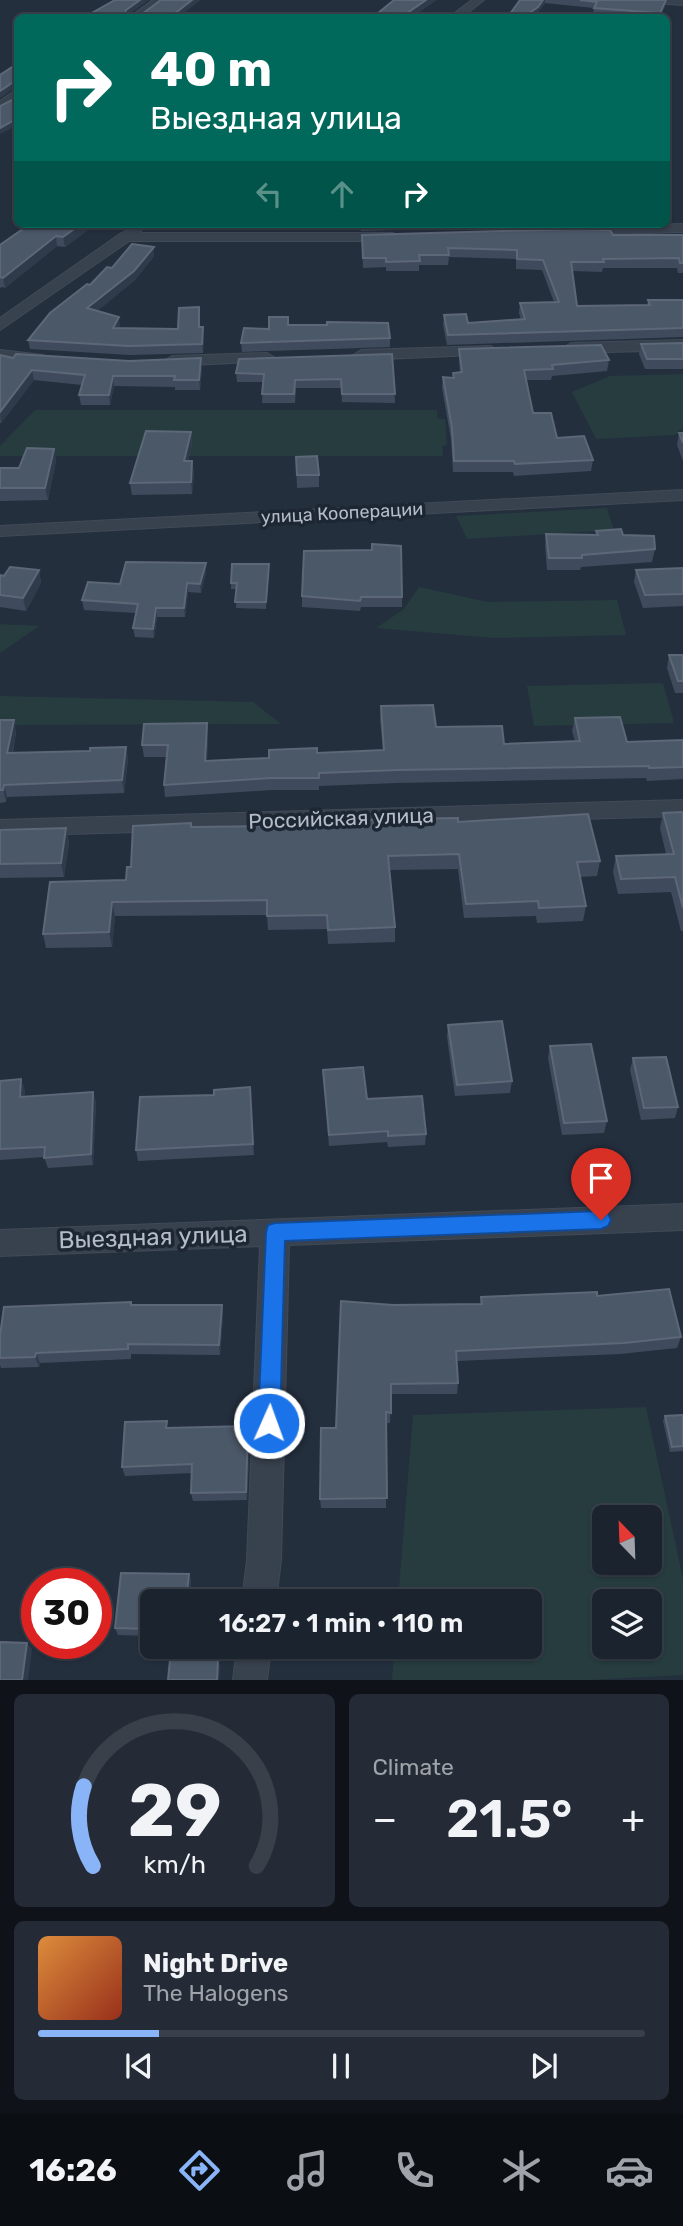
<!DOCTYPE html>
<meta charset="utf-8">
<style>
body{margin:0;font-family:Rubik,sans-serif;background:#242b36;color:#f1f3f6;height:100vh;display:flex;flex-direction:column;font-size:26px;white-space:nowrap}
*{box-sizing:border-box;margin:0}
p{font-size:23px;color:#a0a4aa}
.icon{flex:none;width:38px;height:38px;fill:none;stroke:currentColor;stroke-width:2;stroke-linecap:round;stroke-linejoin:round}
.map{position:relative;height:1680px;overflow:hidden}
.side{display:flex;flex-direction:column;gap:14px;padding:14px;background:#0f1319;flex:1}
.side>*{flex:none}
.hud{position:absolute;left:14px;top:14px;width:656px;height:214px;border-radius:10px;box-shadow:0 2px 5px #0004,0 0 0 2px #39404a;background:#00695c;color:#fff;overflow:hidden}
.needle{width:46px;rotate:337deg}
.fabs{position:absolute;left:592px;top:1505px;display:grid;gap:14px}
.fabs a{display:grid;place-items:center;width:70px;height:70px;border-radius:10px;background:#1b232e;box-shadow:0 2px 5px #0004,0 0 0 2px #39404a;font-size:35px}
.speed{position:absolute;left:21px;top:1568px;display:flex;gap:14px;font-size:35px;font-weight:700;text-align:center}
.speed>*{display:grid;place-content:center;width:91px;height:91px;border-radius:50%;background:#1b232e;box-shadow:0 2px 5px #0004,0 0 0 2px #39404a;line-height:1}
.speed .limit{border:10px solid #d22;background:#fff;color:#111}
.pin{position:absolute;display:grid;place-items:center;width:60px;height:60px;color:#fff;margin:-72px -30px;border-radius:50% 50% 50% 0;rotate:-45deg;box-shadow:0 0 7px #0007}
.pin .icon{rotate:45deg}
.me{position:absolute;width:77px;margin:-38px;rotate:2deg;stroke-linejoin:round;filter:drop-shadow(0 0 5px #0008)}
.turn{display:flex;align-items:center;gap:24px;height:147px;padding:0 21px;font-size:32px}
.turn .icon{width:91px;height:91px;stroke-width:2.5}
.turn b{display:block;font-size:49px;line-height:60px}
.lanes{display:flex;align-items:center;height:66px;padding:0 21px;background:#0003;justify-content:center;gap:35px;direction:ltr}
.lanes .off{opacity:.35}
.big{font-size:52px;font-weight:600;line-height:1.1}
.side .card{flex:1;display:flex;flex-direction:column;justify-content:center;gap:10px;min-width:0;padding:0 24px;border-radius:10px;background:#242b36}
.side .dial{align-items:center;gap:0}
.dial svg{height:182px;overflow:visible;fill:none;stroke:#39404a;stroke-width:7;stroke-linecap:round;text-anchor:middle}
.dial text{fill:#f1f3f6;stroke:none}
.song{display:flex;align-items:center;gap:21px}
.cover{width:84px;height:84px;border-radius:10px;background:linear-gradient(135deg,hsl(30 70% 55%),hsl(10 70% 35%))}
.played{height:7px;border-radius:4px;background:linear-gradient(90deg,#8ab4f8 20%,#39404a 20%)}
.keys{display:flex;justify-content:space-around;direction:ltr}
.heat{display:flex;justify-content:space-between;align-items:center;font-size:38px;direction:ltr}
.side .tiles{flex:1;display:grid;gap:14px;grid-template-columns:1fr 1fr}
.card:last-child{grid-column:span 2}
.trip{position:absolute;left:140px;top:1589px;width:402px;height:70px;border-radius:10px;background:#1b232e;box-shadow:0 2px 5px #0004,0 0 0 2px #39404a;font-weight:600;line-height:70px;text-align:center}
.menu{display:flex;height:112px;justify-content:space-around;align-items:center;background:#0b0e12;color:#a0a4aa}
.menu .icon{width:49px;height:49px}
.menu .current{color:#8ab4f8}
.menu b{font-size:32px;color:#f1f3f6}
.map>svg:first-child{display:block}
</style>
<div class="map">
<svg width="683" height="1680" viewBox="0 0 683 1680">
<rect width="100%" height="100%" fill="#242f3e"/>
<g fill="#263c3f" fill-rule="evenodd">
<path d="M683 374V427L675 435 596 439 572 392 610 376Z"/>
<path d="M35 410H437L438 419H445L447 445 442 446 443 456H0V446Z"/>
<path d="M607 508 614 530 467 539 456 516Z"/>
<path d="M419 587 488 602 617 600 626 635 494 638 376 628 404 609Z"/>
<path d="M0 624 39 626 0 653Z"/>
<path d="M663 683 674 723 534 726 527 686Z"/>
<path d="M0 696 253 702 281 724 0 725Z"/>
<path d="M646 1407 683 1579V1675L591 1680H392L395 1647H530V1601H398L413 1415ZM604 1517H649V1563H604ZM604 1601H649V1647H604Z"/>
</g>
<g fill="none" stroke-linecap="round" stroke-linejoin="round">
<defs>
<g id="minor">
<path d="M153 0H165L141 18H128Z"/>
<path d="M472 0H484L461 18H448Z"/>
<path d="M647 0H683V5L652 3Z"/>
<path d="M14 91H18V100L0 110V101Z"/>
<path d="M683 224V232L581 235 574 231 581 227Z"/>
<path d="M136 226 141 227V233H393L400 237 393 241H129L0 330V318L120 234Z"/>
<path d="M683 340V350L571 353 563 348 571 343Z"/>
<path d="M491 346 499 351 497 354 361 360 353 355 361 350Z"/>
<path d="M0 350 43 355 51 360 43 365 0 360Z"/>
<path d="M267 353 275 358 273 361 172 366 164 361 172 356Z"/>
<path d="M683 490V500L0 536V526Z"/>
<path d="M683 800V816L0 836V820Z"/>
<path d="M683 1204V1230L289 1245 281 1560 276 1601H242L247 1560 260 1246 0 1256V1230Z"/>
<path d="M237 1647H271L267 1680H233Z"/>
</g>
</defs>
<use href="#minor" stroke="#414a57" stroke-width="2"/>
<use href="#minor" fill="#38414e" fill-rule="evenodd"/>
</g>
<g fill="#3f4b5c">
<path d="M520 0H666L665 6 660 18H629L593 15 594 8 545 3 537 13 531 18H507Z"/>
<path d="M18 63V89H12L0 98V75Z"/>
<path d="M30 224H96L65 247 57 246 5 288 2 287 0 288V245Z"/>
<path d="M361 224H535V226L361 231Z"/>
<path d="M362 235H683V273H678L677 268H603L602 272 572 271 577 306H647L648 300H683V337L447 345 443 325 444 315 468 323 521 320 519 313 520 303 554 302 542 270 516 269V259L449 257 448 265H419V271H386V267L363 268Z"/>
<path d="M154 256 135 280 97 311 120 326 119 328 178 329 200 317 199 327 204 337 203 353 130 355 30 349 28 340 90 285 112 268Z"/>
<path d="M288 325 390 338V347L242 352 241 343 269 329Z"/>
<path d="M683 343V369H645L639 354 641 344Z"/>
<path d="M459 349 609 360 607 371 552 376 551 380H526L533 413 557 438 593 460 591 471 514 476 513 472H453L451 439 442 388 443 377 453 378V373L460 372 459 360Z"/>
<path d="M392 354 395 403 342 402 341 388H296L295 403H262L263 382H237L236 373Z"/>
<path d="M0 355 13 358 202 368 200 390H175V387L114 386 110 405H81L79 395 82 385 34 380 1 423H0Z"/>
<path d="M191 432 192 444 188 461H192L194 473 192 494 132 495 130 483Z"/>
<path d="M679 433H683V461L677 445Z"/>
<path d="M54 449 56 461 48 500 0 501V468H19Z"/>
<path d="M296 457 319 475V487L297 488Z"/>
<path d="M596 531 623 535 655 549 652 562 581 567 580 570H547L545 546 546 534 596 535Z"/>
<path d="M206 563V572L201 593 188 592 185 617H157L154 638 135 637 133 628 136 613 84 610 82 600 120 584Z"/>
<path d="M269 564 266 609 236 608 237 589H231V583Z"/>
<path d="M683 568V606L643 608 634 582 636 570Z"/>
<path d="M39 570 41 583 26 611 0 607V575L4 576Z"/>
<path d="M302 596 402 597V607H361L360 611 302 607Z"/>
<path d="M669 655H683V693H675L667 668Z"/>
<path d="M381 706 436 727 504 744 575 741 572 731 575 718 627 742 683 740V779L647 781 646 778 397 783 319 786V790H272L165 797 164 785 166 757H144L142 745 207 723 208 735 207 761 269 758 317 753 383 750 380 719Z"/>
<path d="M0 720 16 732 13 753 90 751 126 747 128 759 124 793 7 797 6 802 0 803Z"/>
<path d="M683 812V931H681L671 892 618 894 613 872 616 856 666 854 660 828 663 813Z"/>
<path d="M458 822 600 861 597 876 580 877 586 906 583 921 537 923 536 916 464 918 458 869 389 870 395 927V942L328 944 327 929 268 930 267 915 115 916 112 947 46 948 43 934 126 880 131 867 192 827Z"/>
<path d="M66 828 69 843 64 877 0 878V830Z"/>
<path d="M448 1025 512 1081 510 1093 455 1096 447 1037Z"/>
<path d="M550 1046 607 1121 604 1133 562 1135 548 1058Z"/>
<path d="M633 1058 678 1107 675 1118 641 1120 630 1070Z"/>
<path d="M323 1070 367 1099 426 1134 425 1145 388 1147 387 1142 329 1146Z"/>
<path d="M0 1081 25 1090 24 1097 93 1092 96 1103 93 1165 48 1168 44 1157 0 1160Z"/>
<path d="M250 1087 254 1155 138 1161 136 1150Z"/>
<path d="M597 1296 681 1337 677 1348 620 1354 457 1361 458 1383 457 1394H391L390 1423H386V1508H321L320 1499 336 1428 393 1305 480 1304 481 1297Z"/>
<path d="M131 1302V1305H222L223 1316 220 1355 131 1354V1359L40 1363 39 1367 1 1368 0 1365V1335Z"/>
<path d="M683 1415V1451L670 1452 663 1421 665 1416Z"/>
<path d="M169 1428 250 1435 247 1500 193 1501 191 1493 192 1473 125 1476 122 1467Z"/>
<path d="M121 1573 189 1574 191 1581 189 1601H152V1636L118 1635 115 1628Z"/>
</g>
<g fill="#2f3b4b">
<path d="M140 0H149L126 16V18V10Z"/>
<path d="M192 0H201L177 18H169Z"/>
<path d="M426 0H437L411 18H400Z"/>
<path d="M543 0H545V3L537 13 531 18H522Z"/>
<path d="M666 0 665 6 659 18 660 13Z"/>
<path d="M12 83V89L0 98V91Z"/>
<path d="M18 118V125L0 134V128Z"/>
<path d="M81 224H96L65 247 63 237Z"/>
<path d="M56 236 57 246 5 288 3 278Z"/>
<path d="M154 247V256L135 280 89 318 87 308Z"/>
<path d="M119 317 120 326 115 338 113 328Z"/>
<path d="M203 327 204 337 203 353 202 344Z"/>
<path d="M201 358 202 368 200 390 199 380Z"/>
<path d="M32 370 34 380 1 423 0 412Z"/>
<path d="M113 376 114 386 110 405 109 395Z"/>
<path d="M191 432 192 444 185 473 184 461Z"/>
<path d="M54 449 56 461 48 500 45 488Z"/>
<path d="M192 461 194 473 192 494 191 482Z"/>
<path d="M206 563V572L201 593 200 584Z"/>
<path d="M39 570 41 583 26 611 23 598Z"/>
<path d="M187 583 188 592 185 617 184 608Z"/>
<path d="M156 608 157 617 154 638 153 629Z"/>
<path d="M14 720 16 732 10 766 7 753Z"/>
<path d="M207 723 208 735 206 774 205 761Z"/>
<path d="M126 747 128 759 124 793 122 780Z"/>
<path d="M4 785 7 797 6 802 3 790Z"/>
<path d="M66 828 69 843 64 877 61 863Z"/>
<path d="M112 902 115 916 112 947 109 932Z"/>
<path d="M21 1079 25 1090 23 1107 20 1097Z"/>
<path d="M93 1092 96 1103 93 1165 91 1154Z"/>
<path d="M222 1305 223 1316 220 1355 219 1345Z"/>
<path d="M36 1353 40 1363 39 1367 35 1357Z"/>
<path d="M248 1426 250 1435 247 1500 246 1492Z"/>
<path d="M189 1574 191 1581 189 1601H186Z"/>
<path d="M27 1643 32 1649 28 1680H22Z"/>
<path d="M218 1660 220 1667 219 1680H217Z"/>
</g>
<g fill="#4b5868" stroke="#5c6777" stroke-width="2">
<path d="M115 0H140L126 10 125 14H142L161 0H192L169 18H83Z"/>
<path d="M394 0H426L400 18H372Z"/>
<path d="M520 0H543L538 7 522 18H507Z"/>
<path d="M580 0H666L660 13 594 8 597 2Z"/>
<path d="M18 63V83H12L0 91V75Z"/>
<path d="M18 97V118L0 128V106Z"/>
<path d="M30 224H81L63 237 56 236 3 278 0 277V245Z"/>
<path d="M577 229 610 230 613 235H683V263H680L679 258 603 259 604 262H571L577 306 650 305 648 300H683V328L448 335 444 315 466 314 468 323 525 319 520 303 559 302 543 260 517 259V250L448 248 449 255H419L420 261 386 262V258H363L362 235Z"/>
<path d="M132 244 154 247 134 271 87 308 119 317 113 328 178 329 179 308 199 307V327H203L202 344 129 346 28 340 50 313 87 284 90 285 107 267 112 268Z"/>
<path d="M269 317H288V325H327V322L388 323 390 338 241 343 244 328 269 329Z"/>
<path d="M683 343V359H647L641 344Z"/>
<path d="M601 345 609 360 552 365 553 369 524 370 533 413H551L557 438 584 436 593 460 515 464 514 461H454L452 428 443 377 454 378 453 373 462 372 459 349Z"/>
<path d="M16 354 129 361 201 358 199 380H174L175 376H113L109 395H79L85 375 32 370 0 412V355L13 358Z"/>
<path d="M392 354 395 394H342L341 379 295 380 294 394H262L264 374 236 373 239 359Z"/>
<path d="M146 431 191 432 184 461H192L191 482 130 483Z"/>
<path d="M679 433H683V443Z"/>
<path d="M27 448 54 449 45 488H0V468H19Z"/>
<path d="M317 456 319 475H297L296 457Z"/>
<path d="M621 529 623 535 654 536 655 549 582 555V558H549L546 534 598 535 596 531Z"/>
<path d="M372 544 401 546 402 597H361L360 601 302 596 304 551 372 550Z"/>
<path d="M126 562 206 563 200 584 187 583 184 608H156L153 629 133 628 138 604 82 600 88 582 120 584Z"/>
<path d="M232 564H269L266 602H235L237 583H231Z"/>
<path d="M10 567 39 570 23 598 0 595V575L4 576Z"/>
<path d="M683 568V594L645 595 636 570Z"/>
<path d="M669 655H683V681H678Z"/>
<path d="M433 705 436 727 502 726 504 744 580 741 575 718 620 717 627 742 683 740V767L649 768V766L397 770 319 773V778H271L164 785 168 745H142L144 724 207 723 205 761 269 758V750L317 748V753L384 750 381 706Z"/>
<path d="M0 720H14L7 753 90 751V748L126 747 122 780 4 785 3 790H0Z"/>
<path d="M683 812V908L675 877 621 879 616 856 674 854 663 813Z"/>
<path d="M588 814 600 861 577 862 586 906 539 908 538 901 466 904 459 854 388 856 395 927 328 930 327 915 267 916V900L112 902 109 932 43 934 50 882 126 880 127 867H131L133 826 191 823V827L269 826 384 819 458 818V822Z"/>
<path d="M66 828 61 863 0 864V830Z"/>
<path d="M502 1021 512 1081 457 1085 448 1025Z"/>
<path d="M591 1044 607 1121 564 1123 550 1046Z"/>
<path d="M666 1057 678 1107 644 1108 633 1058Z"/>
<path d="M363 1067 367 1099 422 1096 426 1134 388 1136V1131L329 1135 323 1070Z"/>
<path d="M21 1079 20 1097 93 1092 91 1154 44 1158 45 1147 0 1149V1081Z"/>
<path d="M250 1087 253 1144 136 1150 140 1097 214 1095V1090Z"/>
<path d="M669 1289 681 1337 624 1343 456 1351 458 1383 391 1384V1413L386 1412 387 1498 320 1499 321 1428H336L341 1301 393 1305 482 1304 481 1297 597 1292V1296Z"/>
<path d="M131 1302V1305H222L219 1345 128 1344V1349L36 1353 35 1357 0 1358V1335L4 1307Z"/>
<path d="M683 1415V1446L672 1447 665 1416Z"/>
<path d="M167 1421 166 1428 248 1426 246 1492 191 1493 192 1464 122 1467 125 1422Z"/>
<path d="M121 1573 189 1574 186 1601H152V1629L115 1628Z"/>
<path d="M0 1642 27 1643 22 1680H0Z"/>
<path d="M170 1660H218L217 1680H168Z"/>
</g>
<path fill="#1a73e8" stroke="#114b97" stroke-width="2" d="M601 1211 608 1213 611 1220 608 1226 601 1229 285 1241 280 1423 277 1431 269 1434 261 1431 258 1423 266 1232 268 1225 275 1223Z"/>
<g text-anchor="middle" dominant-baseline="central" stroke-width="7" stroke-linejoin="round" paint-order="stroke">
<g font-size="18" fill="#b4bcc9" stroke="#1d2633">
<text transform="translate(342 513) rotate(-3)">улица Кооперации</text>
</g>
<g font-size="21" fill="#b4bcc9" stroke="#1d2633">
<text transform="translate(341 818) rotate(-2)">Российская улица</text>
</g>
<g font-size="24" fill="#b4bcc9" stroke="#1d2633">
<text transform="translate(153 1237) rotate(-2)">Выездная улица</text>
</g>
</g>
</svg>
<div class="fabs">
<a><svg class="needle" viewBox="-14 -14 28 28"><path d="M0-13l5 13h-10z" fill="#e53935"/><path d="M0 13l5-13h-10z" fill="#a0a4aa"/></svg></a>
<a><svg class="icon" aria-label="layers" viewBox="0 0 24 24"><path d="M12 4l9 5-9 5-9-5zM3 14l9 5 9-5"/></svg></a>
</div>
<div class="speed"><div class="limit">30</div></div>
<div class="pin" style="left:601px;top:1220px;background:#d93025"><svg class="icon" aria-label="arrive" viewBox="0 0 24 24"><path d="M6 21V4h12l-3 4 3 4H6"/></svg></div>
<svg class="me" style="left:269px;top:1423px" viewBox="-20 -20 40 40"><circle r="17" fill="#1a73e8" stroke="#fff" stroke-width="3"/><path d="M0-11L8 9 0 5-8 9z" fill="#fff"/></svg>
<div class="trip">16:27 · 1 min · 110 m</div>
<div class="hud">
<div class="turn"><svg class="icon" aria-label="right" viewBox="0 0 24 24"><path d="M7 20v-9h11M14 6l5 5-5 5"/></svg><div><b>40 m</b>Выездная улица</div></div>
<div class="lanes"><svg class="icon off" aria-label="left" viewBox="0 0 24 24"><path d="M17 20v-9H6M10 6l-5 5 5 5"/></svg><svg class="icon off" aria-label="ahead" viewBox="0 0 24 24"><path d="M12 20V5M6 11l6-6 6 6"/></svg><svg class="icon" aria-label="right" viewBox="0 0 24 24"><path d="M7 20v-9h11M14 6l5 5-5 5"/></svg></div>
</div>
</div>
<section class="side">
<div class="tiles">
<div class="card dial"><svg viewBox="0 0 100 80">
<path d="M14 69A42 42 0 1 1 86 69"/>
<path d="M14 69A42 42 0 0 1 10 34" stroke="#8ab4f8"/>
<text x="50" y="56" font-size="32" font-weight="700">29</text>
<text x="50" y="72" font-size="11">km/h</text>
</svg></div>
<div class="card"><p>Climate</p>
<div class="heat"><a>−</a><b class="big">21.5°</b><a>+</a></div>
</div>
<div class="card">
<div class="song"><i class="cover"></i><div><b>Night Drive</b><p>The Halogens</p></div></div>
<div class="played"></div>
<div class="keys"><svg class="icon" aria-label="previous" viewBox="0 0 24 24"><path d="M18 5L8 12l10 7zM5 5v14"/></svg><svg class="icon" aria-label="pause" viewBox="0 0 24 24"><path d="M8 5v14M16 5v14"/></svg><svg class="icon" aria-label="next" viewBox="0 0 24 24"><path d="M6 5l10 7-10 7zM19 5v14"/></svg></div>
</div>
</div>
</section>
<nav class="menu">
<b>16:26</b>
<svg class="icon current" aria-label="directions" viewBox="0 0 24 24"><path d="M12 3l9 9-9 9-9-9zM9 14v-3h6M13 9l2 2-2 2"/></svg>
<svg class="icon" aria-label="music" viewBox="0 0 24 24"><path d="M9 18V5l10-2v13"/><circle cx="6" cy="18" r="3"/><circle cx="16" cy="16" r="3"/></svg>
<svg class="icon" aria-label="phone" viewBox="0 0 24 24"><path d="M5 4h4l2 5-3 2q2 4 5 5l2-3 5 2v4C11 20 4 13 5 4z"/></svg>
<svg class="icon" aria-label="climate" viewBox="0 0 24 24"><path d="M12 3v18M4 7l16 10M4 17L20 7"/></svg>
<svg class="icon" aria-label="car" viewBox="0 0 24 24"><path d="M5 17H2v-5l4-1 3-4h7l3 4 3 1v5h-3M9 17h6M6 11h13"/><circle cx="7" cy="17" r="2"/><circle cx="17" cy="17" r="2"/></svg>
</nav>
